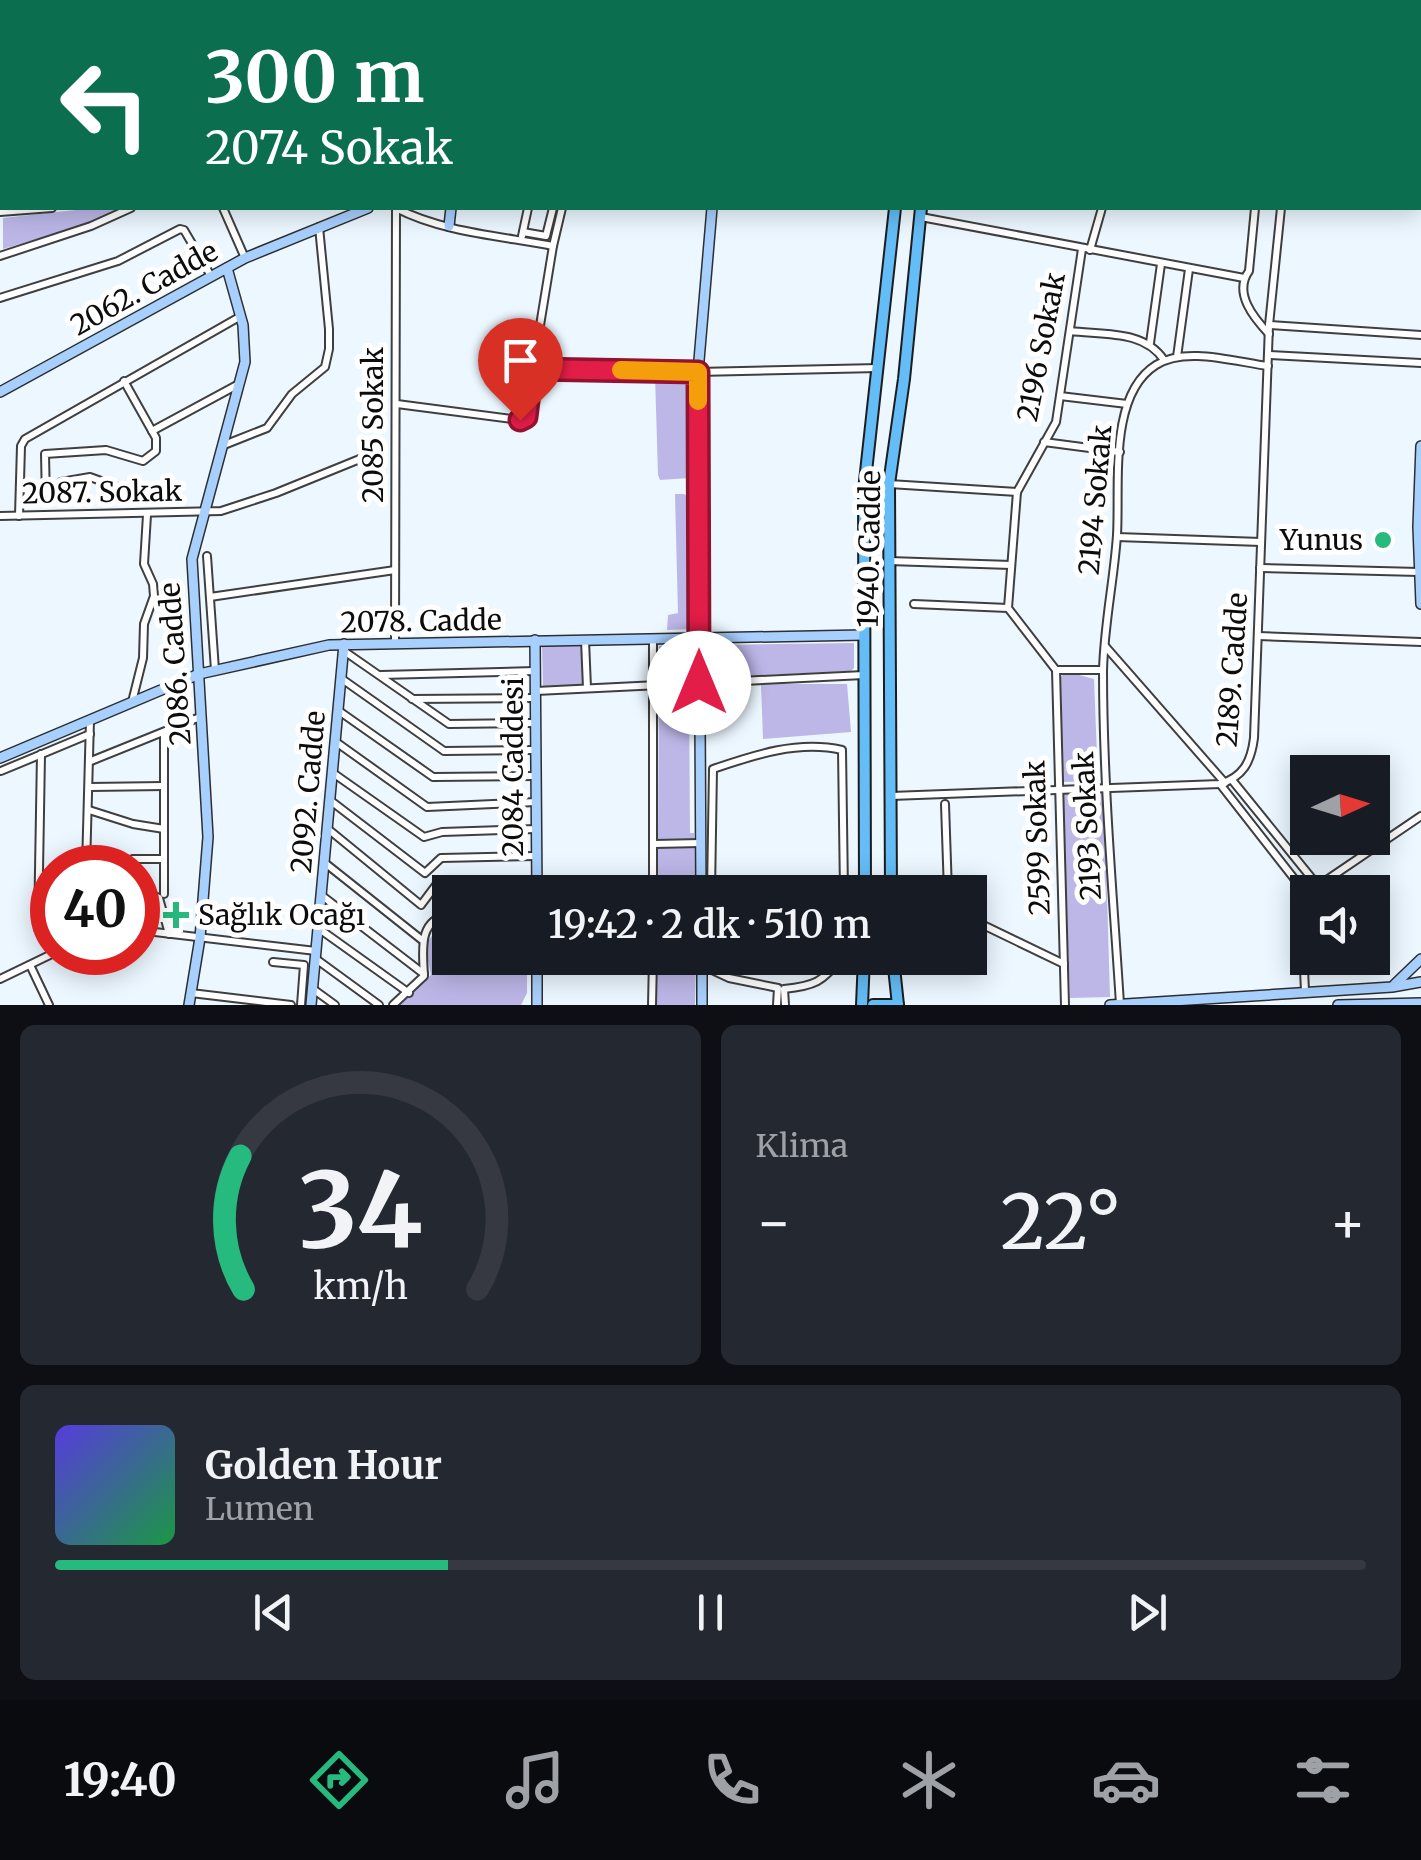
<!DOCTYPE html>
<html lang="tr">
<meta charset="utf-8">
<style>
body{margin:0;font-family:Merriweather,serif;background:#242831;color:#f1f3f6;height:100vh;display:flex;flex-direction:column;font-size:38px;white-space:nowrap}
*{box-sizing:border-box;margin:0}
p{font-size:32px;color:#9ea1a6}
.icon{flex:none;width:55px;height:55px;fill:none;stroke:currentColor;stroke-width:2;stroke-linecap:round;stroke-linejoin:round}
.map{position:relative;height:1005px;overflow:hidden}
.drawer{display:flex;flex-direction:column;gap:20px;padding:20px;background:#0d0f14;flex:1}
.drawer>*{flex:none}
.guide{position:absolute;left:0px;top:0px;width:1422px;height:210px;box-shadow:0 5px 25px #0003;background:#0b6e4f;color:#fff;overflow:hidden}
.needle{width:65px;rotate:86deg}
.controls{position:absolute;left:1290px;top:755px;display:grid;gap:20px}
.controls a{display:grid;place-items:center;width:100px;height:100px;border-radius:0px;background:#171b24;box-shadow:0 5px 25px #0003;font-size:50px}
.speed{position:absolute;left:30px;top:845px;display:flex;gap:20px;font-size:50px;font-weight:700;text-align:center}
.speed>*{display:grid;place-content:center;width:130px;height:130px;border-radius:50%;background:#171b24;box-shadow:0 5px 25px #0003;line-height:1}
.speed .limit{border:15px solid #d22;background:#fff;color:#111}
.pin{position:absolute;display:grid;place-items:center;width:85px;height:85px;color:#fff;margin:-102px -42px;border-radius:50% 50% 50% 0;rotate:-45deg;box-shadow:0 0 10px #0007}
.pin .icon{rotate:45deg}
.me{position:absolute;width:110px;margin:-55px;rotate:0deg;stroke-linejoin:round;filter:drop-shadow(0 0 8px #0008)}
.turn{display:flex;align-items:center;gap:35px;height:210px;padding:0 40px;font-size:45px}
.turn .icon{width:130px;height:130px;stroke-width:2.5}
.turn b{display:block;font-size:70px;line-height:85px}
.big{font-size:75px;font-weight:600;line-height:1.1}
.drawer .card{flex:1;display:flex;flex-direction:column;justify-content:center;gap:15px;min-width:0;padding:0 35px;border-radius:15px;background:#242831}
.drawer .dial{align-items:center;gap:0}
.dial svg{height:260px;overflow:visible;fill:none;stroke:#363941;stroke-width:7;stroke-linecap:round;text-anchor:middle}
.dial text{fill:#f1f3f6;stroke:none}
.song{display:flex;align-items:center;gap:30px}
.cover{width:120px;height:120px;border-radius:15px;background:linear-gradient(135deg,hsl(250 70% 55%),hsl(140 70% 35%))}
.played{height:10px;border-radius:5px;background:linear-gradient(90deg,#27ba7e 30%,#363941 30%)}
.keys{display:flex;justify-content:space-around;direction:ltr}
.heat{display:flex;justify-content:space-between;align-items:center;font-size:55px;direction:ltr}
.drawer .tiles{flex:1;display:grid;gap:20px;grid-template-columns:1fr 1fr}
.card:last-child{grid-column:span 2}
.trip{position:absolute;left:432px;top:875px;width:555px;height:100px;border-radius:0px;background:#171b24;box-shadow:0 5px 25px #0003;font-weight:600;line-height:100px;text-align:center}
.tab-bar{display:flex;height:160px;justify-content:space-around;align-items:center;background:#090b0e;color:#9ea1a6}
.tab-bar .icon{width:70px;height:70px}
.tab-bar .selected{color:#27ba7e}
.tab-bar b{font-size:45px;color:#f1f3f6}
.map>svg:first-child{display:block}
</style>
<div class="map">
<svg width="1421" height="1005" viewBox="0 0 1421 1005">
<rect width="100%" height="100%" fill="#ecf7ff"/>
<g fill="#bdb7e8">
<path d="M94 208H122L75 228 3 249V218Z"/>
<path d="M655 375 690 376V478L660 480 658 475Z"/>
<path d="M675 494H684L691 499 690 629 667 630 668 615 678 613Z"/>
<path d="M854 643V668L851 671 708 678 706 675 708 645Z"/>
<path d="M582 645 583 685 543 686 542 646Z"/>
<rect x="659" y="646" width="31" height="34"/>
<path d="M1065 671 1094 679 1098 781 1062 782 1061 677Z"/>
<path d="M761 684H847L851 732 763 739Z"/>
<path d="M689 688 690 833H694V839H658L659 689Z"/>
<path d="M1104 792 1110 997 1070 998 1062 793Z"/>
<path d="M696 846V892H657V847Z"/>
<path d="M443 920H450V958H527V993L521 1005H397L431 975 425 946Z"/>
<path d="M657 958H696L695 1005H656Z"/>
</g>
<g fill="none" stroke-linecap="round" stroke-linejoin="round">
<defs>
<g id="street">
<path d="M247 0 249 2"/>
<path d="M581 0V2"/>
<path d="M657 0 658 2"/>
<path d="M883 0V2"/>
<path d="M1085 0 1091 2"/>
<path d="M1196 0 1202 2"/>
<path d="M1251 0 1252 2"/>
<path d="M1389 0 1390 2"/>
<path d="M1157 2 1158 0"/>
<path d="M1420 41 1421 40"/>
<path d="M1420 110 1421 111"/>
<path d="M0 165 2 163"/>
<path d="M1420 192 1421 204"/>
<path d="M0 203H2"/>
<path d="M223 208 245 258"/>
<path d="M396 208C442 232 501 236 553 246"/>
<path d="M1255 208 1249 271C1233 293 1254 318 1269 334"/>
<path d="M0 212 52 208"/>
<path d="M921 217 1244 278"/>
<path d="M523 232 546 236 553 208"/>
<path d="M522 236 528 208"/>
<path d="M1090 250 1102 208"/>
<path d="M0 256 91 226 131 208"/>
<path d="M0 298 118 261 180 229 184 230 211 276"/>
<path d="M1269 325 1421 335"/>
<path d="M1070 331C1104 335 1144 330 1164 360"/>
<path d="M1150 343 1161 264"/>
<path d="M1268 355 1421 363"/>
<path d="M1177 357 1189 269"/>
<path d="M532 369 698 372 879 368"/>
<path d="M124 381 156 438V451L143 461 106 450 45 454 46 501 51 500 61 482 90 477 140 495"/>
<path d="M1060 396 1127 404"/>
<path d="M397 404 520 420 525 417 553 246 562 208"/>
<path d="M152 431 239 384"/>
<path d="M1044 442 1120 452"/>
<path d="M224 445 267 428 292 394 325 367 329 349V329L319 227"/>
<path d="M889 484 1017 492"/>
<path d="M0 516 221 511 276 493 377 452"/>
<path d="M19 516 21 446 25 439 241 316"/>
<path d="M1117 537 1261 542"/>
<path d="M207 556 215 670"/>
<path d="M889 561 1011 565"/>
<path d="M1260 568 1419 572"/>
<path d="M210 597 395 570"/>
<path d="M914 604 1008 608"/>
<path d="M1258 636 1421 642"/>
<path d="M653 638V892"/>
<path d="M585 640 587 688"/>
<path d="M395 643 396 208"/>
<path d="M1105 646 1225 783"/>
<path d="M344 651 449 724 535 723"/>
<path d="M1056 670 1008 608 1017 492 1056 422 1082 249"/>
<path d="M1056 670 1065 1005"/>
<path d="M1056 670H1103"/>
<path d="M381 675 535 671"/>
<path d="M342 679 444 751 535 750"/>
<path d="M536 691 864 675"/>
<path d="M412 699 535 698"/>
<path d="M132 702 143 658 144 624 154 596 153 584 144 564 147 515"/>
<path d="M339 711 433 777 536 776"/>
<path d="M336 742 427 807 536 802"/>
<path d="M41 754 38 929 46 940H52"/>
<path d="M91 761 200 717"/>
<path d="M1 771 90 734"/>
<path d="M333 773 424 837 442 832 536 829"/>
<path d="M1232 780 1318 886"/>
<path d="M1220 784 1307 895"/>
<path d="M90 787 164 786"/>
<path d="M891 796 1220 784C1243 777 1251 762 1254 738L1269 325 1281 208"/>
<path d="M331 801 425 873 441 858 536 856"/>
<path d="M945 804 948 892"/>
<path d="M89 810 133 824 164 829"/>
<path d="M328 829 421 905 436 885 536 882"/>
<path d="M654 844 701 843"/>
<path d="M325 863 422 940"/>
<path d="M86 868 90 720"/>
<path d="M111 868 133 859H163"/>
<path d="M711 892 713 769C754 755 798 740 842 750L844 892"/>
<path d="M1309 892 1421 816"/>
<path d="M138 893H148L159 898 169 934"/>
<path d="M164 894V732"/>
<path d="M321 895 424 974"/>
<path d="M970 923H979L1064 964"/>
<path d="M318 928 409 993"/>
<path d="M138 930 316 951"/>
<path d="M712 958V970L729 978 778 988 777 1005"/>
<path d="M316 959 379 1005"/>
<path d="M273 962 304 965 301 1005"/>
<path d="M30 965 49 1005"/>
<path d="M0 979 56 952"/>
<path d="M313 989 335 1005"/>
<path d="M1305 991 1301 904 1307 895"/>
<path d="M191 993 291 1005"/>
<path d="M1120 1004C1113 894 1103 782 1103 671 1104 625 1114 580 1117 535 1120 485 1108 395 1156 365 1185 346 1236 362 1268 366"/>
<path d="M393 1005 424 976C423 951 417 920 450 914"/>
<path d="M652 1005 653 958"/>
<path d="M785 1005 784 989C814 986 823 982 841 958"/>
</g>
<g id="secondary">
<path d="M357 0 358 2"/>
<path d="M725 0V2"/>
<path d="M45 2 49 0"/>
<path d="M472 2V0"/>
<path d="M0 24H2"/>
<path d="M0 53H2"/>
<path d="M449 226 451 208"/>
<path d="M0 392 245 258 368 208"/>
<path d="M1421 446 1418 527 1421 604"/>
<path d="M535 640 537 892"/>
<path d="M0 758 199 674 329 645 864 635"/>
<path d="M701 892 698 372 712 208"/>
<path d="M537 958V1005"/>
<path d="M702 958V1005"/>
<path d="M1394 985 1421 959"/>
<path d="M189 1005 200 938 208 837 192 559 245 362 243 325 227 268"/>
<path d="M311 1005 344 644"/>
<path d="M1110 1005 1392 987 1421 982"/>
<path d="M1338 1005 1421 1003"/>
</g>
<g id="primary">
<path d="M165 2 168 0"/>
<path d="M191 2 195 0"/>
<path d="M920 2V0"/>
<path d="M946 2 947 0"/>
<path d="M0 121 2 119"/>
<path d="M0 140 2 138"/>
<path d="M865 892 864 490 895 208"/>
<path d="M891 892 889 484 904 379 921 208"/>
<path d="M893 958 898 1005"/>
<path d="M862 1005 864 958"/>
<path d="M873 1005H898"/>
</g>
</defs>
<use href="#street" stroke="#3f3f3f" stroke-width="10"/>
<use href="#secondary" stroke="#2e2e2e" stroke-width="12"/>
<use href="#primary" stroke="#1d1d1d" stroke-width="14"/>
<use href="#street" stroke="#fff" stroke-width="6"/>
<use href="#secondary" stroke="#a8d0fe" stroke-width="9"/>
<use href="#primary" stroke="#64bdf7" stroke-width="10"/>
</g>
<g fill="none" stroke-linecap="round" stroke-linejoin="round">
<defs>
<path id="route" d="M520 420 526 417 532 369 698 372 699 683"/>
</defs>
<use href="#route" stroke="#92132f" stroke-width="25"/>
<use href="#route" stroke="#e11d48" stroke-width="18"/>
<path stroke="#f59e0b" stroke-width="18" d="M621 370 698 372V401"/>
</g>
<g fill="#27ba7e" stroke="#fff" stroke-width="4">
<circle cx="1383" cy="540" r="10"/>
<path d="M171 900h10v10h10v10h-10v10h-10v-10h-10v-10h10z"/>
</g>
<g text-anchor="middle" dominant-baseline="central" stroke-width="10" stroke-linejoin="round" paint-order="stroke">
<g font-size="28" fill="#0c0c0c" stroke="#fff">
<text transform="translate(144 288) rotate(-29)">2062. Cadde</text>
<text transform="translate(1041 347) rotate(-79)">2196 Sokak</text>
<text transform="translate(373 425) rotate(-90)">2085 Sokak</text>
<text transform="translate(102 492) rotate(-1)">2087. Sokak</text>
<text transform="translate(1095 500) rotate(-85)">2194 Sokak</text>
<text transform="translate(869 549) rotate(-89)">1940. Cadde</text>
<text transform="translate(421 621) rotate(-1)">2078. Cadde</text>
<text transform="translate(175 664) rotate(-94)">2086. Cadde</text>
<text transform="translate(1232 670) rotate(-86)">2189. Cadde</text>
<text transform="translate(513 767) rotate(-90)">2084 Caddesi</text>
<text transform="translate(308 792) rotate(-85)">2092. Cadde</text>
<text transform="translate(1087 826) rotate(-93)">2193 Sokak</text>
<text transform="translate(1037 838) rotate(-92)">2599 Sokak</text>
</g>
<g font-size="28" fill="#0c0c0c" stroke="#fff" text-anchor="end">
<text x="1363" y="540">Yunus</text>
<text x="198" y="915" text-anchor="start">Sağlık Ocağı</text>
</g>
</g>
</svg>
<div class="controls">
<a><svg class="needle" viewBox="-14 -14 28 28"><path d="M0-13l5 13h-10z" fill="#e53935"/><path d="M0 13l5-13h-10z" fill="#9ea1a6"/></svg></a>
<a><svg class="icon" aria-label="sound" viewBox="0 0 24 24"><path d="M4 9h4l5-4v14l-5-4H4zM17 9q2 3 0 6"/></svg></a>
</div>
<div class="speed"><div class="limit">40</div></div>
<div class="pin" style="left:520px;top:420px;background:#d93025"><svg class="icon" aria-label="arrive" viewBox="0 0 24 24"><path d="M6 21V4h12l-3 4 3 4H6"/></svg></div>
<svg class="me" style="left:699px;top:683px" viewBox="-20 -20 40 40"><circle r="19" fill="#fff"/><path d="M0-13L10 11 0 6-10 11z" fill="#e11d48"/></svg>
<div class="trip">19:42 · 2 dk · 510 m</div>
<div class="guide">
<div class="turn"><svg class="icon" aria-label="left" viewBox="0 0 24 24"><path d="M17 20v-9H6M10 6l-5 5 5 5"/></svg><div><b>300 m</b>2074 Sokak</div></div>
</div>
</div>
<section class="drawer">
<div class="tiles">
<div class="card dial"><svg viewBox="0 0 100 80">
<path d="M14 69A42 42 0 1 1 86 69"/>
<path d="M14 69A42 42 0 0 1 13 28" stroke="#27ba7e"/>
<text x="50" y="56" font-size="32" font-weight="700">34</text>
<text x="50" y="72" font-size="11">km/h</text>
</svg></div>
<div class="card"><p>Klima</p>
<div class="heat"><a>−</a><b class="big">22°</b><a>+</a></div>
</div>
<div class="card">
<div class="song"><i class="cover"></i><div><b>Golden Hour</b><p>Lumen</p></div></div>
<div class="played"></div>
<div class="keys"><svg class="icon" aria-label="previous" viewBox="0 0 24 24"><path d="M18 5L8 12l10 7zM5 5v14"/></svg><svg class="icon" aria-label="pause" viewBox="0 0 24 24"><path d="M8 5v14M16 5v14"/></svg><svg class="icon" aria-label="next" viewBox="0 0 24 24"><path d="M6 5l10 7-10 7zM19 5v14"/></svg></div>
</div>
</div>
</section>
<nav class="tab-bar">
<b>19:40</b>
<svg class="icon selected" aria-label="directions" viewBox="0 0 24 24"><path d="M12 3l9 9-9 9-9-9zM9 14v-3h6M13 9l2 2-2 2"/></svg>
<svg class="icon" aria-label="music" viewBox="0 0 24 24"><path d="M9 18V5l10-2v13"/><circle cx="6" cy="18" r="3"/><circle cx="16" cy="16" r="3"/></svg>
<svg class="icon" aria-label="phone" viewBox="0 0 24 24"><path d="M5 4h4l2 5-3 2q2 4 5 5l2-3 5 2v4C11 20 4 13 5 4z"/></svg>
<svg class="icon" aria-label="climate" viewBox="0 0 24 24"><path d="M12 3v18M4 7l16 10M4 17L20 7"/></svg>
<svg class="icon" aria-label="car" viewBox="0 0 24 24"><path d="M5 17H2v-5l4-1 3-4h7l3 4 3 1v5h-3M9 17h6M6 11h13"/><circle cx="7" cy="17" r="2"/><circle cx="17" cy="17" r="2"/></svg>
<svg class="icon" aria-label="filters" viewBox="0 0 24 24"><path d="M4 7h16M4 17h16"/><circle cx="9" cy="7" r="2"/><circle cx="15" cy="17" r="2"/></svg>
</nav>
